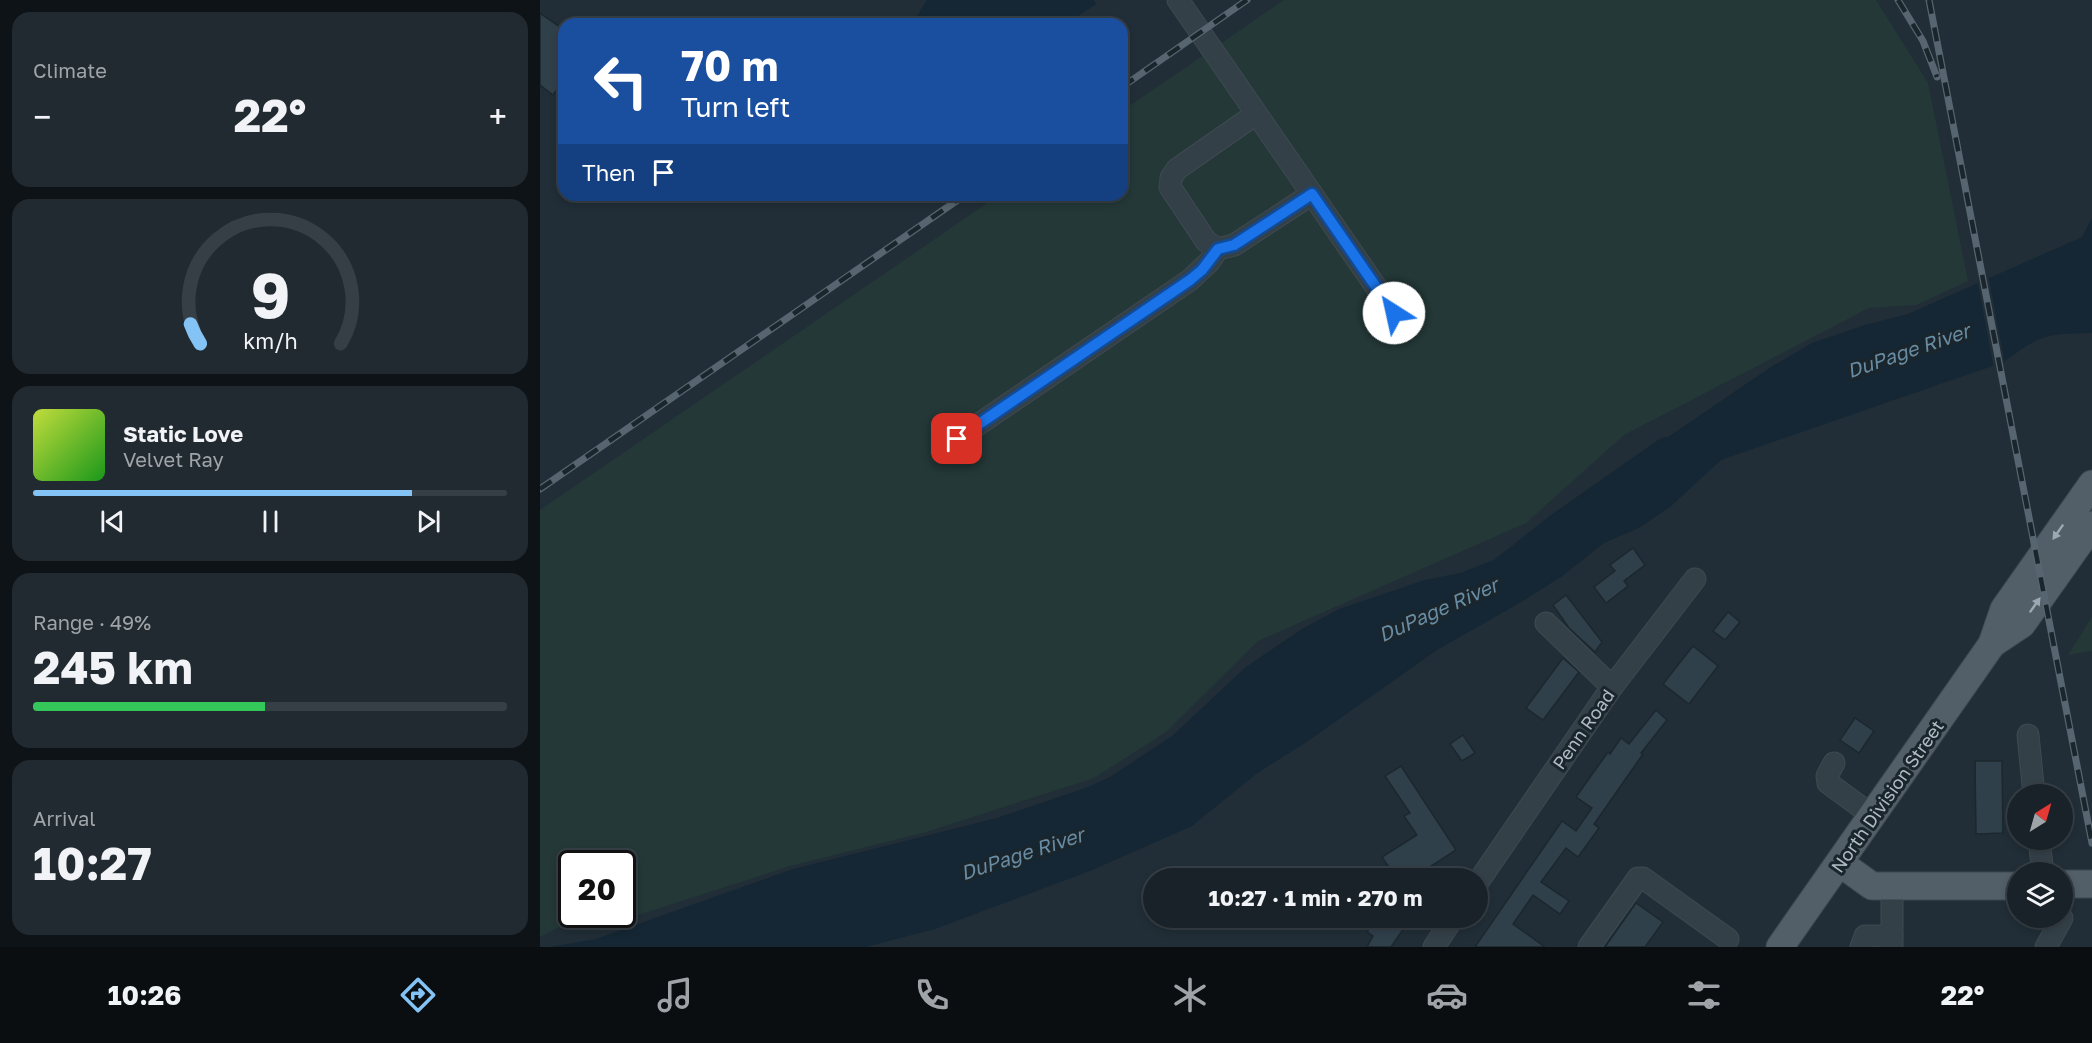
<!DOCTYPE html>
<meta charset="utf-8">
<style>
body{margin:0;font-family:"Golos Text",sans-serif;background:#222a31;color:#f1f3f6;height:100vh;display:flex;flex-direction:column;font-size:22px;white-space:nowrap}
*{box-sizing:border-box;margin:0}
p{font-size:20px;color:#9fa4a8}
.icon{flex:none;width:33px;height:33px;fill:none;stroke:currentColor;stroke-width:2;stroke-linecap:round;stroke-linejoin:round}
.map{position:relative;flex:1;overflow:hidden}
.sheet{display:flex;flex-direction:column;gap:12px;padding:12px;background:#0e1317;width:540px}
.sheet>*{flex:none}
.guide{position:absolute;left:18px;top:18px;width:570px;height:183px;border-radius:18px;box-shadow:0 3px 9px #0003,0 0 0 2px #373f46;background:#1a4fa0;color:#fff;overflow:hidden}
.needle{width:39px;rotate:37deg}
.tools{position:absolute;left:1467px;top:784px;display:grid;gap:12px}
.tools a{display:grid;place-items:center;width:66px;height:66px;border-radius:50%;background:#192229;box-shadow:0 3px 9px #0003,0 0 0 2px #373f46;font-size:30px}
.speed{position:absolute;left:18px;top:850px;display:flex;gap:12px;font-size:30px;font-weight:700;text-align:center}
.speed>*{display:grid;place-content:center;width:78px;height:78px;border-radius:50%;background:#192229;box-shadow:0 3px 9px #0003,0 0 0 2px #373f46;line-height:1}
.speed .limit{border:3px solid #111;border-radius:9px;background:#fff;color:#111}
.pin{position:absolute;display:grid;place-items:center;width:51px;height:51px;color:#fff;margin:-26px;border-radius:12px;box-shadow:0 3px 9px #0006}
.me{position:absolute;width:66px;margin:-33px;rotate:325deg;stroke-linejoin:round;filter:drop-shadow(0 0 4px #0008)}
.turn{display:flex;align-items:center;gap:21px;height:126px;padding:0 24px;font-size:27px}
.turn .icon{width:78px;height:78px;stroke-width:2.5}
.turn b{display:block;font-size:42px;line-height:51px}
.then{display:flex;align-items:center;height:57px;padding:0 24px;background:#0003;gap:12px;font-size:22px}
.big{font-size:45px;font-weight:700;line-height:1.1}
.sheet .tile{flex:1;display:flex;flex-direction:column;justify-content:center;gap:9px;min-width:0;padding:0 21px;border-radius:18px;background:#222a31}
.sheet .dial{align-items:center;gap:0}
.dial svg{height:156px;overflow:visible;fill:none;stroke:#373f46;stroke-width:7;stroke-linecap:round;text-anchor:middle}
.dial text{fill:#f1f3f6;stroke:none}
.song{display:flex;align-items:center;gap:18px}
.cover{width:72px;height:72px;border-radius:9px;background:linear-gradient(135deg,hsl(70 70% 55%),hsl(120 70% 35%))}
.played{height:6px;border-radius:3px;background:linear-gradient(90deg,#84c3f5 80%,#373f46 80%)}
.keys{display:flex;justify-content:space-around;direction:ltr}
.heat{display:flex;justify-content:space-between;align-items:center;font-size:33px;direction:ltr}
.charge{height:9px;border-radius:4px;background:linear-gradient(90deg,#34c759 49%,#373f46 0)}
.trip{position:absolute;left:603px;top:868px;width:345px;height:60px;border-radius:30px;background:#192229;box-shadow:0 3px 9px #0003,0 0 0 2px #373f46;font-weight:700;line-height:60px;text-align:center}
.tab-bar{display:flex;height:96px;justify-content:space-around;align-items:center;background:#0a0e10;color:#9fa4a8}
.tab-bar .icon{width:42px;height:42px}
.tab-bar .selected{color:#84c3f5}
.tab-bar b{font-size:27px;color:#f1f3f6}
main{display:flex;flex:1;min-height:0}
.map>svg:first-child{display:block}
</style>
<main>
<section class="sheet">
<div class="tile"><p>Climate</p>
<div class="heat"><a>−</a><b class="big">22°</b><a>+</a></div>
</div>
<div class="tile dial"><svg viewBox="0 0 100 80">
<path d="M14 69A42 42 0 1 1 86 69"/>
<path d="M14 69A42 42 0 0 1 9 59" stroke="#84c3f5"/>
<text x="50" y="56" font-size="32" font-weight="700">9</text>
<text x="50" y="72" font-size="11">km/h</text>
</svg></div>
<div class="tile">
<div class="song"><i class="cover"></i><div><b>Static Love</b><p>Velvet Ray</p></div></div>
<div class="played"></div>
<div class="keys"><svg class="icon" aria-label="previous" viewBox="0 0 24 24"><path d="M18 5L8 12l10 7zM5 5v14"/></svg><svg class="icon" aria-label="pause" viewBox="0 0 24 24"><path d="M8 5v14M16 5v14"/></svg><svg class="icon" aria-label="next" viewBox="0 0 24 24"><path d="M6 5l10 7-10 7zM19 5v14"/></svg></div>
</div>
<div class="tile"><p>Range · 49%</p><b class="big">245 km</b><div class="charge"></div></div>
<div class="tile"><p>Arrival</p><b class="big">10:27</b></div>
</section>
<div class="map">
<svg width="1552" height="947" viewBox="0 0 1552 947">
<rect width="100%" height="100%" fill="#212e37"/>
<g fill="#233837" fill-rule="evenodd">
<path d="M744 0H1336L1388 83 1428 281 1376 305 1329 308 1084 435 986 523 718 641 626 732 554 778 386 832 250 866 89 918 38 917 0 937V510L459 195H582V111ZM32 864H82V915H32Z"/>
<path d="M1552 617V651L1528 655Z"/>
</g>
<g fill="#152734">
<path d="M387 0H553L556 4 526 24H372Z"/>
<path d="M1552 218V333C1506 334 1501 334 1464 362L1181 460 1130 507 1099 528 1064 543 1021 577 983 601 897 650 768 741 716 774 652 826 550 871 395 929 326 947H10L56 939 253 869 457 818 548 787 570 777 632 736 706 667 762 629 799 609 885 580 920 573 954 560 1011 515 1121 438 1128 437 1231 367 1272 343 1325 325 1368 314 1542 237Z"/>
</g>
<path fill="#212e37" d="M1448 274 1465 365 1454 369 1437 279Z"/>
<g fill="#30404b" stroke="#1c272e" stroke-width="1.5">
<path d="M0 13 24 30V80L13 95 0 85Z"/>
<path d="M1093 548 1105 565 1084 581 1088 586 1066 603 1054 587 1075 571 1070 565Z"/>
<path d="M1026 595 1062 642 1055 652 1029 628 1013 605Z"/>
<path d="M1188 612 1200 622 1185 640 1173 631Z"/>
<path d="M1153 646 1178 666 1149 704 1123 684Z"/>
<path d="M1023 658 1039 672 1003 720 986 708Z"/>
<path d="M1116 710 1127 720 1101 753 1103 754 1054 824 1059 828 1038 857 1026 848 1001 882 1029 901 1020 914 993 895 973 924 1005 947H935L1022 821 1036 831 1052 808 1036 797 1068 752 1070 754 1081 738 1089 744Z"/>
<path d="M1315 718 1334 731 1319 753 1300 740Z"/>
<path d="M923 735 935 753 922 761 910 744Z"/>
<path d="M1435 761H1462L1463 833 1436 834Z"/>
<path d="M861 766 916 850 882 872 886 879H857L842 857 877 835 864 816 870 813 845 776Z"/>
<path d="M1096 903 1123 922 1105 947H1065Z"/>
<path d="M836 918H871L851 947H827L833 936 827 932Z"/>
</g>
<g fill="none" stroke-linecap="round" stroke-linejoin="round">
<defs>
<g id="minor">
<path d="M638 0 854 313"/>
<path d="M716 114 637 169 631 178 630 187 666 241 678 249 694 245 772 194"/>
<path d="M417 439 650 280 669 262 678 249"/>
<path d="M1006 623 1072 687"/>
<path d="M1488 735 1494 795"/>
<path d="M1294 763 1287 776 1288 783 1333 816"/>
<path d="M1499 840 1503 873"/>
<path d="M938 882 1072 687 1155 579"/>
<path d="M1352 887V947"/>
<path d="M894 947 913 918"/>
<path d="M1049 947 1098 878H1103L1188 939"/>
<path d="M1321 947 1325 936H1352"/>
<path d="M1506 947 1522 918"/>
</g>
<g id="major">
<path d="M1452 644 1482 624 1552 525"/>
<path d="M1300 863 1332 886H1478"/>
<path d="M1522 884H1552"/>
<path d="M1240 947 1452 644 1464 609 1552 484"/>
</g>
</defs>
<use href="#minor" stroke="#3e4951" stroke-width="23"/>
<use href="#major" stroke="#3e4951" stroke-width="29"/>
<use href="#minor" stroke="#344048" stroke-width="21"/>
<use href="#major" stroke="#525f68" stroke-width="27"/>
<defs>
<g id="rail">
<path d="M1358 0 1383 41 1397 77"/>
<path d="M1389 0 1552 843"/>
<path d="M582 87 707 0"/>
<path d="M0 489 425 195"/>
</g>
</defs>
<use href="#rail" stroke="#56656f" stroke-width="7"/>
<use href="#rail" stroke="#1a252c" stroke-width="4.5" stroke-dasharray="14" stroke-linecap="butt"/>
</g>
<defs><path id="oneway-solid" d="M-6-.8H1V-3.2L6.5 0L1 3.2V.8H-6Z" transform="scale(1.5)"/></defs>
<g fill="#9ca9b2">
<use href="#oneway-solid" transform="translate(1518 532) rotate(125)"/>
<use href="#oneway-solid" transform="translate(1495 605) rotate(-55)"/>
</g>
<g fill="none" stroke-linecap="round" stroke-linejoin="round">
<defs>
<path id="route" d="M417 439 650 280 662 270 678 249 694 245 772 194 854 313"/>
</defs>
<use href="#route" stroke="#114b97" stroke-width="15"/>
<use href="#route" stroke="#1a73e8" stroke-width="10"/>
</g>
<g text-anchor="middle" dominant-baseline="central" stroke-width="6" stroke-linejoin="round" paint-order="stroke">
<g font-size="18" fill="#afbbc4" stroke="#1a252c">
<text transform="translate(1043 729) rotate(-55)">Penn Road</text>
<text transform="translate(1347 796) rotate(-55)">North Division Street</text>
</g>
<g font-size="20" font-style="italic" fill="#688ca3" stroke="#1a252c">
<text transform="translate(1368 350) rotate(-19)">DuPage River</text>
<text transform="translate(898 609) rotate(-24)">DuPage River</text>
<text transform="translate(482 853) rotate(-18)">DuPage River</text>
</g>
</g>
</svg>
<div class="tools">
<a><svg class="needle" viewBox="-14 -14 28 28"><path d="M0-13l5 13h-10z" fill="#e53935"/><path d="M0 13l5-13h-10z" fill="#9fa4a8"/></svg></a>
<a><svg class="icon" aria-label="layers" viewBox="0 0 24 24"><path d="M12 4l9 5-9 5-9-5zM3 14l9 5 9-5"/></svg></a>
</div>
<div class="speed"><div class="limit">20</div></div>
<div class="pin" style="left:417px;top:439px;background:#d93025"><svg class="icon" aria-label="arrive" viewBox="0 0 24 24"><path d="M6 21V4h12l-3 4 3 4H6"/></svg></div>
<svg class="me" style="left:854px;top:313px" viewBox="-20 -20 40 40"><circle r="19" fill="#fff"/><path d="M0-13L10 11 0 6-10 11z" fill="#1a73e8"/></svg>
<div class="trip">10:27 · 1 min · 270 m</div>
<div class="guide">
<div class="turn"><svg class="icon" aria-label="left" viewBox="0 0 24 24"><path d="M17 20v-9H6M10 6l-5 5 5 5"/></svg><div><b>70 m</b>Turn left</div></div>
<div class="then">Then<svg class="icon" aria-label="arrive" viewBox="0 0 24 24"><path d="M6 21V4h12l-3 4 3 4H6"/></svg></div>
</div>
</div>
</main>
<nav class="tab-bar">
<b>10:26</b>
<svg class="icon selected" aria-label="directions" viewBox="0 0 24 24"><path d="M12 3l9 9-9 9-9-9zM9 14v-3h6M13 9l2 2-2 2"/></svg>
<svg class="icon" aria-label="music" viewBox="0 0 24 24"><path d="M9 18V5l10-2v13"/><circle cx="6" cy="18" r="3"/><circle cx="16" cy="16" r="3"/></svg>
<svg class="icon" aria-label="phone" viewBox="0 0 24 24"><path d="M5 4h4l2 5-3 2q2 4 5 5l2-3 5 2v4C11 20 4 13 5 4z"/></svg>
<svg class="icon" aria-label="climate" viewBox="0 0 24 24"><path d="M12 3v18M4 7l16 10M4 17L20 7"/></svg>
<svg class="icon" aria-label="car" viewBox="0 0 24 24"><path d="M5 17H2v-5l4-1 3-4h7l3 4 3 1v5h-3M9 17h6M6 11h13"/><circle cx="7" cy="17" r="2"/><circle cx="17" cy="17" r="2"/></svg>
<svg class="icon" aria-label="filters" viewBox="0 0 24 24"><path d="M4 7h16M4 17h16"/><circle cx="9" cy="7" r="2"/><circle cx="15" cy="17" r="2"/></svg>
<b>22°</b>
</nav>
